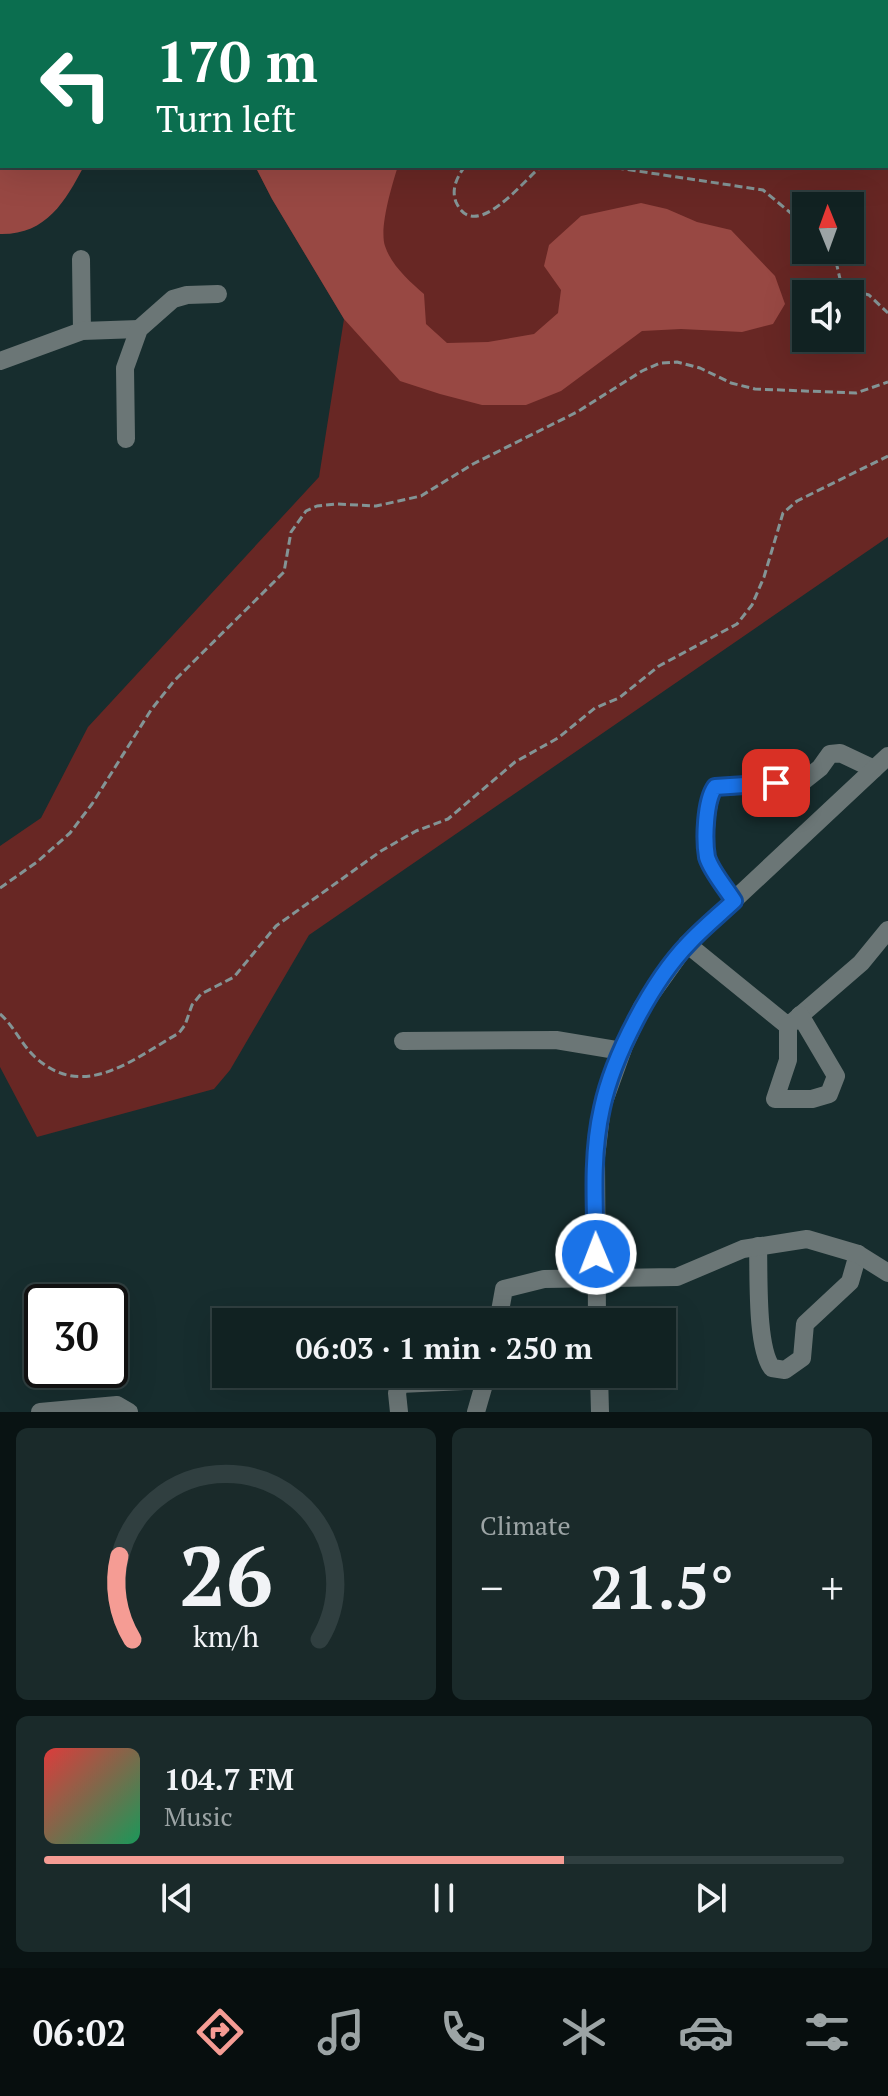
<!DOCTYPE html>
<meta charset="utf-8">
<style>
body{margin:0;font-family:"PT Serif",serif;background:#1a2a2a;color:#f1f3f6;height:100vh;display:flex;flex-direction:column;font-size:30px;white-space:nowrap}
*{box-sizing:border-box;margin:0}
p{font-size:26px;color:#9ca4a5}
.icon{flex:none;width:44px;height:44px;fill:none;stroke:currentColor;stroke-width:2;stroke-linecap:round;stroke-linejoin:round}
.map{position:relative;height:1412px;overflow:hidden}
.side{display:flex;flex-direction:column;gap:16px;padding:16px;background:#091313;flex:1}
.side>*{flex:none}
.guide{position:absolute;left:0px;top:0px;width:888px;height:168px;box-shadow:0 8px 32px #0002,0 0 0 2px #303f40;background:#0b6e4f;color:#fff;overflow:hidden}
.needle{width:52px;rotate:359deg}
.fabs{position:absolute;left:792px;top:192px;display:grid;gap:16px}
.fabs a{display:grid;place-items:center;width:72px;height:72px;border-radius:0px;background:#122;box-shadow:0 8px 32px #0002,0 0 0 2px #303f40;font-size:40px}
.speed{position:absolute;left:24px;top:1284px;display:flex;gap:16px;font-size:40px;font-weight:700;text-align:center}
.speed>*{display:grid;place-content:center;width:104px;height:104px;border-radius:50%;background:#122;box-shadow:0 8px 32px #0002,0 0 0 2px #303f40;line-height:1}
.speed .limit{border:4px solid #111;border-radius:12px;background:#fff;color:#111}
.pin{position:absolute;display:grid;place-items:center;width:68px;height:68px;color:#fff;margin:-34px;border-radius:16px;box-shadow:0 4px 12px #0006}
.me{position:absolute;width:88px;margin:-44px;rotate:359deg;stroke-linejoin:round;filter:drop-shadow(0 0 6px #0008)}
.turn{display:flex;align-items:center;gap:28px;height:168px;padding:0 24px;font-size:36px}
.turn .icon{width:104px;height:104px;stroke-width:2.5}
.turn b{display:block;font-size:56px;line-height:68px}
.big{font-size:60px;font-weight:700;line-height:1.1}
.side .widget{flex:1;display:flex;flex-direction:column;justify-content:center;gap:12px;min-width:0;padding:0 28px;border-radius:12px;background:#1a2a2a}
.side .dial{align-items:center;gap:0}
.dial svg{height:208px;overflow:visible;fill:none;stroke:#303f40;stroke-width:7;stroke-linecap:round;text-anchor:middle}
.dial text{fill:#f1f3f6;stroke:none}
.song{display:flex;align-items:center;gap:24px}
.cover{width:96px;height:96px;border-radius:12px;background:linear-gradient(135deg,hsl(0 70% 55%),hsl(150 70% 35%))}
.played{height:8px;border-radius:4px;background:linear-gradient(90deg,#f59c94 65%,#303f40 65%)}
.keys{display:flex;justify-content:space-around;direction:ltr}
.heat{display:flex;justify-content:space-between;align-items:center;font-size:44px;direction:ltr}
.side .tiles{flex:1;display:grid;gap:16px;grid-template-columns:1fr 1fr}
.widget:last-child{grid-column:span 2}
.trip{position:absolute;left:212px;top:1308px;width:464px;height:80px;border-radius:0px;background:#122;box-shadow:0 8px 32px #0002,0 0 0 2px #303f40;font-weight:700;line-height:80px;text-align:center}
.dock{display:flex;height:128px;justify-content:space-around;align-items:center;background:#070e0e;color:#9ca4a5}
.dock .icon{width:56px;height:56px}
.dock .active{color:#f59c94}
.dock b{font-size:36px;color:#f1f3f6}
.map>svg:first-child{display:block}
</style>
<div class="map">
<svg width="888" height="1412" viewBox="0 0 888 1412">
<rect width="100%" height="100%" fill="#172d2e"/>
<path fill="#682724" fill-rule="evenodd" d="M204 0H888V537L309 935 230 1070 214 1089 37 1137 0 1067V846L41 818 88 727 319 477 344 319 272 199 255 166H886V2ZM806 206H850V250H806ZM806 294H850V338H806Z"/>
<g fill="#984843">
<path d="M0 83 2 166H84C65 202 46 235 0 234Z"/>
<path d="M255 166H398C392 185 379 228 385 246 391 265 410 282 424 294L426 324 447 343 488 342 534 334 558 313 561 290 544 266 549 245 581 216 641 203 667 209 697 222 731 230 775 276 785 304 773 324 742 332 681 329 642 331 561 391 526 405H482L440 394 400 381 344 319 272 199Z"/>
</g>
<g fill="none" stroke-linecap="round" stroke-linejoin="round">
<g stroke="#839495" stroke-width="3" stroke-dasharray="8 4" stroke-linecap="butt">
<path d="M859 0 861 2"/>
<path d="M514 2 517 0"/>
<path d="M886 36 888 37"/>
<path d="M465 166C457 177 451 189 456 202 475 245 524 179 542 166"/>
<path d="M604 166 763 190 798 219 806 221"/>
<path d="M841 250 837 266 841 283 848 289 869 295 888 313"/>
<path d="M0 888 37 862 70 833 92 804 151 710 174 681 284 572 291 532 306 511 317 506 336 504 376 506 421 496 473 464 577 412 642 371 660 363 677 362 700 368 731 383 755 389 856 393 888 382"/>
<path d="M0 1014C14 1026 21 1044 35 1057 84 1102 133 1059 179 1033L185 1025 192 1005 201 994 234 977 276 926 381 851 416 831 448 819 515 762 558 738 595 708 619 698 659 666 737 624 752 605 764 577 783 513 797 501 888 456"/>
</g>
<g stroke="#6b7676" stroke-width="18">
<path d="M81 259 82 331"/>
<path d="M0 361 82 331 139 329"/>
<path d="M126 439 125 368 139 329 173 299 187 295 218 294"/>
<path d="M734 901C726 888 711 871 707 857 704 840 706 801 715 787L801 783 820 768 830 754 840 753 874 769"/>
<path d="M687 944 788 1026 861 963 888 930"/>
<path d="M788 1026V1060L775 1099H812L829 1094 836 1076 800 1015"/>
<path d="M403 1041 556 1040 622 1051"/>
<path d="M758 1246C759 1275 756 1347 772 1368L785 1370 802 1358 805 1324 850 1282 858 1254"/>
<path d="M498 1322 504 1289 544 1279 677 1277 743 1249 807 1239 858 1254 888 1273"/>
<path d="M597 1322 596 1157 602 1107 624 1046 642 1007 687 944 888 756"/>
<path d="M599 1374 600 1412"/>
<path d="M40 1412 117 1405 129 1412"/>
<path d="M399 1412 397 1393 400 1384 486 1380"/>
<path d="M476 1412 487 1374"/>
</g>
</g>
<g fill="none" stroke-linecap="round" stroke-linejoin="round">
<defs>
<path id="route" d="M596 1254C595 1206 591 1156 602 1108 613 1056 652 981 689 943 703 928 719 915 734 901 726 888 711 871 707 857 704 840 705 801 715 787L776 783"/>
</defs>
<use href="#route" stroke="#114b97" stroke-width="20"/>
<use href="#route" stroke="#1a73e8" stroke-width="14"/>
</g>
</svg>
<div class="fabs">
<a><svg class="needle" viewBox="-14 -14 28 28"><path d="M0-13l5 13h-10z" fill="#e53935"/><path d="M0 13l5-13h-10z" fill="#9ca4a5"/></svg></a>
<a><svg class="icon" aria-label="sound" viewBox="0 0 24 24"><path d="M4 9h4l5-4v14l-5-4H4zM17 9q2 3 0 6"/></svg></a>
</div>
<div class="speed"><div class="limit">30</div></div>
<div class="pin" style="left:776px;top:783px;background:#d93025"><svg class="icon" aria-label="arrive" viewBox="0 0 24 24"><path d="M6 21V4h12l-3 4 3 4H6"/></svg></div>
<svg class="me" style="left:596px;top:1254px" viewBox="-20 -20 40 40"><circle r="17" fill="#1a73e8" stroke="#fff" stroke-width="3"/><path d="M0-11L8 9 0 5-8 9z" fill="#fff"/></svg>
<div class="trip">06:03 · 1 min · 250 m</div>
<div class="guide">
<div class="turn"><svg class="icon" aria-label="left" viewBox="0 0 24 24"><path d="M17 20v-9H6M10 6l-5 5 5 5"/></svg><div><b>170 m</b>Turn left</div></div>
</div>
</div>
<section class="side">
<div class="tiles">
<div class="widget dial"><svg viewBox="0 0 100 80">
<path d="M14 69A42 42 0 1 1 86 69"/>
<path d="M14 69A42 42 0 0 1 9 37" stroke="#f59c94"/>
<text x="50" y="56" font-size="32" font-weight="700">26</text>
<text x="50" y="72" font-size="11">km/h</text>
</svg></div>
<div class="widget"><p>Climate</p>
<div class="heat"><a>−</a><b class="big">21.5°</b><a>+</a></div>
</div>
<div class="widget">
<div class="song"><i class="cover"></i><div><b>104.7 FM</b><p>Music</p></div></div>
<div class="played"></div>
<div class="keys"><svg class="icon" aria-label="previous" viewBox="0 0 24 24"><path d="M18 5L8 12l10 7zM5 5v14"/></svg><svg class="icon" aria-label="pause" viewBox="0 0 24 24"><path d="M8 5v14M16 5v14"/></svg><svg class="icon" aria-label="next" viewBox="0 0 24 24"><path d="M6 5l10 7-10 7zM19 5v14"/></svg></div>
</div>
</div>
</section>
<nav class="dock">
<b>06:02</b>
<svg class="icon active" aria-label="directions" viewBox="0 0 24 24"><path d="M12 3l9 9-9 9-9-9zM9 14v-3h6M13 9l2 2-2 2"/></svg>
<svg class="icon" aria-label="music" viewBox="0 0 24 24"><path d="M9 18V5l10-2v13"/><circle cx="6" cy="18" r="3"/><circle cx="16" cy="16" r="3"/></svg>
<svg class="icon" aria-label="phone" viewBox="0 0 24 24"><path d="M5 4h4l2 5-3 2q2 4 5 5l2-3 5 2v4C11 20 4 13 5 4z"/></svg>
<svg class="icon" aria-label="climate" viewBox="0 0 24 24"><path d="M12 3v18M4 7l16 10M4 17L20 7"/></svg>
<svg class="icon" aria-label="car" viewBox="0 0 24 24"><path d="M5 17H2v-5l4-1 3-4h7l3 4 3 1v5h-3M9 17h6M6 11h13"/><circle cx="7" cy="17" r="2"/><circle cx="17" cy="17" r="2"/></svg>
<svg class="icon" aria-label="filters" viewBox="0 0 24 24"><path d="M4 7h16M4 17h16"/><circle cx="9" cy="7" r="2"/><circle cx="15" cy="17" r="2"/></svg>
</nav>
